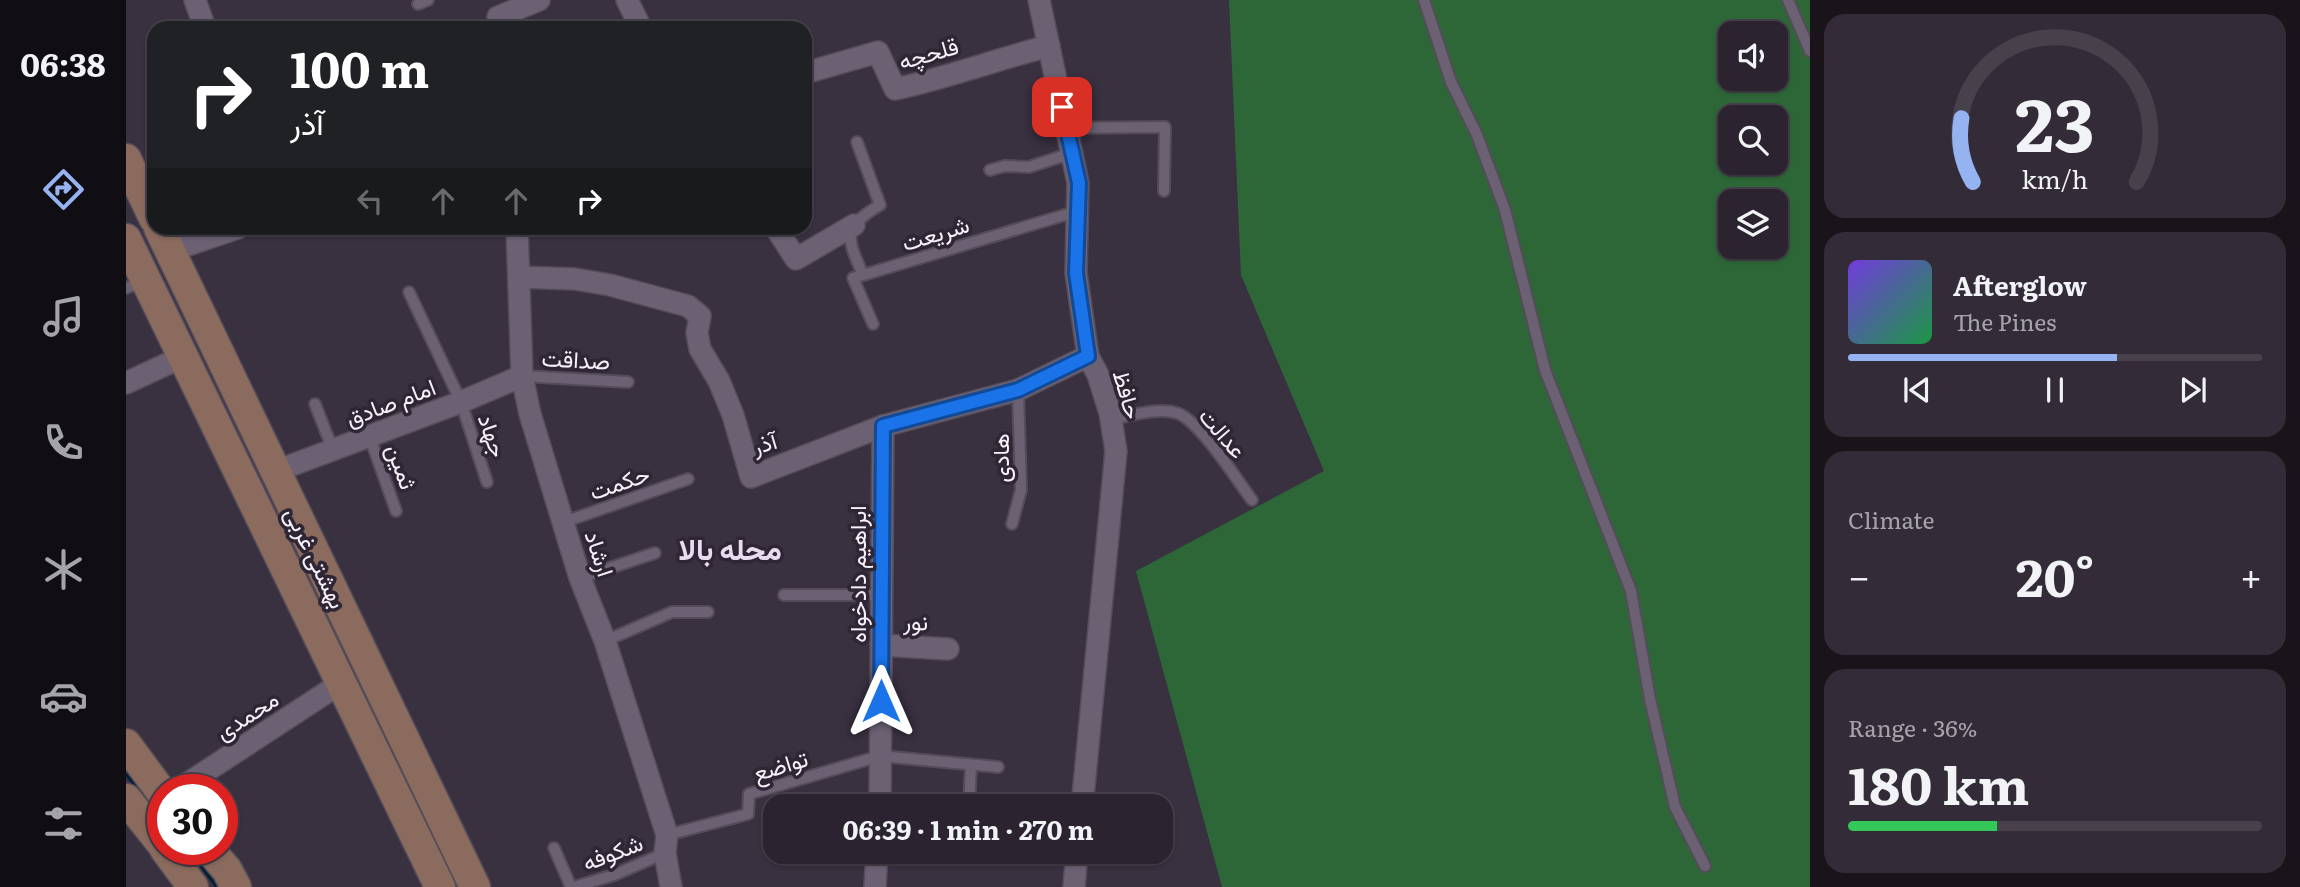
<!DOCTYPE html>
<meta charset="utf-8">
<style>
body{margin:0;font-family:Literata,Vazirmatn,serif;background:#332c38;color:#f1f3f6;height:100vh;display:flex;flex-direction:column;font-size:26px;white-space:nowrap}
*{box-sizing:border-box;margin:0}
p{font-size:23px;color:#a6a4ab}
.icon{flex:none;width:38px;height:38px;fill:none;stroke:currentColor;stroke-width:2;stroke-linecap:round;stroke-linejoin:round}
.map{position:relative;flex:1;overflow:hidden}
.details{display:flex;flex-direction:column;gap:14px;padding:14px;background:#18141a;width:490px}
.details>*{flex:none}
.guide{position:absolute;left:21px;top:21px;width:665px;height:214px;border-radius:21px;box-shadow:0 2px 5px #0004,0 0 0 2px #47414c;background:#202124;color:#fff;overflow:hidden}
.tools{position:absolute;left:1592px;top:21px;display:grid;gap:14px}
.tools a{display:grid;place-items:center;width:70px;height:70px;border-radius:14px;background:#2b2430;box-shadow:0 2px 5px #0004,0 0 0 2px #47414c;font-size:35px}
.speed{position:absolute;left:21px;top:774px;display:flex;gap:14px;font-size:35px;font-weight:700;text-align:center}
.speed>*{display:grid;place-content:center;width:91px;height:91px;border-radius:50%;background:#2b2430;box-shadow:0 2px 5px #0004,0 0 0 2px #47414c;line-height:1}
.speed .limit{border:10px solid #d22;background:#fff;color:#111}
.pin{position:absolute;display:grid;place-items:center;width:60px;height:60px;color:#fff;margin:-30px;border-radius:14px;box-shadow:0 4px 10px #0006}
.me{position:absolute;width:77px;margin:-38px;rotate:0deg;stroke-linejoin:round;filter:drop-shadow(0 0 5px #0008)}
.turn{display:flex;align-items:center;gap:24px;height:147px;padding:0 28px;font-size:32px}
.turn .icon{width:91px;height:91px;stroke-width:2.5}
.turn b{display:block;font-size:49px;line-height:60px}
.lanes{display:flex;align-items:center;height:66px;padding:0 28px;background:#0003;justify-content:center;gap:35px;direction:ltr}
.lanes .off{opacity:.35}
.big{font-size:52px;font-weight:700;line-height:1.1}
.details .card{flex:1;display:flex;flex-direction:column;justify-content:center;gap:10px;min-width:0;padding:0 24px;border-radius:21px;background:#332c38}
.details .dial{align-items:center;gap:0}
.dial svg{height:182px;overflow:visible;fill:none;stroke:#47414c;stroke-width:7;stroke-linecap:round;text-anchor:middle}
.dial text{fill:#f1f3f6;stroke:none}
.song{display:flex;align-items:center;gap:21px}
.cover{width:84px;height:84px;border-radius:10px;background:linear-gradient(135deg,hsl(260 70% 55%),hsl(140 70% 35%))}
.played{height:7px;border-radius:4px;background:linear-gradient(90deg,#95b2f1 65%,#47414c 65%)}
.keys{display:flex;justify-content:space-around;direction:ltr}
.heat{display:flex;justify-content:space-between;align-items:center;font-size:38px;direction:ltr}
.charge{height:10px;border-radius:5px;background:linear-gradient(90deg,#34c759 36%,#47414c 0)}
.trip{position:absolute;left:637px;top:794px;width:410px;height:70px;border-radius:21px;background:#2b2430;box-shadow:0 2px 5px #0004,0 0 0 2px #47414c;font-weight:700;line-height:70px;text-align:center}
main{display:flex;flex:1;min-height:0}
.menu{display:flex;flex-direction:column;width:126px;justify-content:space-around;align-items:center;background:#110e13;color:#a6a4ab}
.menu .icon{width:49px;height:49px}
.menu .on{color:#95b2f1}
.menu b{font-size:32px;color:#f1f3f6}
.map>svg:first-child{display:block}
</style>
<main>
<nav class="menu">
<b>06:38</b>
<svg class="icon on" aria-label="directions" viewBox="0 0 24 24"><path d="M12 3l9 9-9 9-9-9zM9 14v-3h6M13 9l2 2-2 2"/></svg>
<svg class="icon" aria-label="music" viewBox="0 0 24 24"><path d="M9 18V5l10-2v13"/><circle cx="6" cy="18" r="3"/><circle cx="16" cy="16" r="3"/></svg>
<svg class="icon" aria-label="phone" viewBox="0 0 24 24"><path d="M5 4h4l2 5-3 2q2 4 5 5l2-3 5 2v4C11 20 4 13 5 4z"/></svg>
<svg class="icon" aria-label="climate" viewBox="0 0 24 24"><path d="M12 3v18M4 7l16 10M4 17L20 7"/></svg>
<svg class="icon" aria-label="car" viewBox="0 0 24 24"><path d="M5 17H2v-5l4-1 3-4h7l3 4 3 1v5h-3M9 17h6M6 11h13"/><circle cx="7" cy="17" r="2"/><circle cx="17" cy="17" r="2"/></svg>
<svg class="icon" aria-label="filters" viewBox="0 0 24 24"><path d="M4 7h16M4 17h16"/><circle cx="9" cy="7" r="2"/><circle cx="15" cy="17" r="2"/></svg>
</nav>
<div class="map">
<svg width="1684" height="887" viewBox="0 0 1684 887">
<rect width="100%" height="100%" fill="#393040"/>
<path fill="#2d6738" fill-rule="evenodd" d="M1103 0H1684V887H1096L1010 571 1198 471 1115 275ZM1605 33H1650V79H1605ZM1605 117H1650V163H1605ZM1605 201H1650V247H1605Z"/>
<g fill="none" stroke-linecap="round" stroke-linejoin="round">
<g stroke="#002038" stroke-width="5">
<path d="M0 773 37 815"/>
<path d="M64 849 92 887"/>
</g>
<defs>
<g id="lane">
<path d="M1298 0 1325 82 1351 135 1379 210 1419 370 1505 591 1524 699 1549 807 1579 866"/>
<path d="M1662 0 1684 51"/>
<path d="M292 4 302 0"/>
<path d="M940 128 1039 127 1038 191"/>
<path d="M731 142 754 205C715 228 721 238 737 275"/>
<path d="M864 170 879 166 903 167 946 153"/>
<path d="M391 230 435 228"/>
<path d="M0 288 17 282"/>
<path d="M283 292 335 402 361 482"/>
<path d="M747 324 727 278 952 211"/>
<path d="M396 376 502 382"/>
<path d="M189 404 207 450"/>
<path d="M985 419C1004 416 1032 407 1051 413 1073 420 1111 480 1126 500"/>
<path d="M243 435 270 511"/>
<path d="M438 522 562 479"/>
<path d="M886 524 895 490 892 390"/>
<path d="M454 578 529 553"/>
<path d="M658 595H756"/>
<path d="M479 641 546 612H582"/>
<path d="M843 807 845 765"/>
<path d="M541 835 622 814 623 794 754 756 872 767"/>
<path d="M428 848 445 887"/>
<path d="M448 887 488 875 539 853"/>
</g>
<g id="street">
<path d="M69 0 79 28"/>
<path d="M501 0 515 28"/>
<path d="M913 0 952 183 950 273 962 356 972 375 984 413 990 451 956 807"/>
<path d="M372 17 413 0"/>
<path d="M679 73 752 52 769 89C821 78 871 59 923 46"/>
<path d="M391 228 396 376 404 414 454 578 479 641 541 835 539 853 545 887"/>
<path d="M650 228 670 259 728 225"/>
<path d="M44 251 112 228"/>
<path d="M393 277 449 279 484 285 562 306 574 316 571 333 574 349 593 381 607 415 625 477 757 426 892 390 962 356"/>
<path d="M0 383 56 357"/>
<path d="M150 471 335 402 396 376"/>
<path d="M755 645 822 649"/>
<path d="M53 789 215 683"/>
<path d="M754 807 757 426"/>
<path d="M749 887 751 852"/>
<path d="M948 887 951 852"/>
</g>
<g id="secondary">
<path d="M0 159 28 218"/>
<path d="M33 228 349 887"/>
<path d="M0 239 314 887"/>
<path d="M0 744 37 794"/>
<path d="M0 799 37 845"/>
<path d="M39 849 67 887"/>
<path d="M83 849 101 870 110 887"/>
</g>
</defs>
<use href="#lane" stroke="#544c59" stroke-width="14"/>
<use href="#street" stroke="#544c59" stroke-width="24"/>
<use href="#secondary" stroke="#544c59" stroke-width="33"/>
<use href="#lane" stroke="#6b6173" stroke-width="10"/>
<use href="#street" stroke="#6b6173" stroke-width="21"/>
<use href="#secondary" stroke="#8a6b5d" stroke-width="30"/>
</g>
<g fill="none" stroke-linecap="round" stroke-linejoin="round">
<defs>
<path id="route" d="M755 701 757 426 892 390 962 356 950 273 953 183 936 107"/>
</defs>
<use href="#route" stroke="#114b97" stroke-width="18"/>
<use href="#route" stroke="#1a73e8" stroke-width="12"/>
</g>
<g text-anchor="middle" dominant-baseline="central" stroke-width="7" stroke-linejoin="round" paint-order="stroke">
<g font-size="23" fill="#f7f1fb" stroke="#2f2635">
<text transform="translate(802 52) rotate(-16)">قلحچه</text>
<text transform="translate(809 232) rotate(-17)">شریعت</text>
<text transform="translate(450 358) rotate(3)">صداقت</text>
<text transform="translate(1003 394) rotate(74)">حافظ</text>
<text transform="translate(264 401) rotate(-21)">امام صادق</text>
<text transform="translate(1098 432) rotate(49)">عدالت</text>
<text transform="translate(368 435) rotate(71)">جهاد</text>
<text transform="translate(638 442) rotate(-17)">آذر</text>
<text transform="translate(873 458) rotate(-90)">هادی</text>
<text transform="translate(277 466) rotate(70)">ثمین</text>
<text transform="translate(493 481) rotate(-19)">حکمت</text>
<text transform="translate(475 553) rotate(72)">ارشاد</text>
<text transform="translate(191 557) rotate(64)">بهشتی غربی</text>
<text transform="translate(730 574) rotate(-90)">ابراهیم دادخواه</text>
<text transform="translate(790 620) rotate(3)">نور</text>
<text transform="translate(120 714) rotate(-33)">محمدی</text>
<text transform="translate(654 764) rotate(-17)">تواضع</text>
<text transform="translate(486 851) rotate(-21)">شکوفه</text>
</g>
<g font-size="30" font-weight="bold" fill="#e8dcf0" stroke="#2f2635">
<text x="604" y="547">محله بالا</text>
</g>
</g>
</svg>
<div class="tools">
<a><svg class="icon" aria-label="sound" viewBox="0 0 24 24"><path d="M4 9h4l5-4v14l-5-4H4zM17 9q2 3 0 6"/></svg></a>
<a><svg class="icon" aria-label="search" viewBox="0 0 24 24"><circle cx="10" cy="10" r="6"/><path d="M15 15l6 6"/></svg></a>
<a><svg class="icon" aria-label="layers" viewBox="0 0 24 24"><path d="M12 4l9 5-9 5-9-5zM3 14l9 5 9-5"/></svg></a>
</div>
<div class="speed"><div class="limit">30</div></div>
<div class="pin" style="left:936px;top:107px;background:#d93025"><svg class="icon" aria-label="arrive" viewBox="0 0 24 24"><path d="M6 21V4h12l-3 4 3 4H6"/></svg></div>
<svg class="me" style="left:755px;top:701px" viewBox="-20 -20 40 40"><path d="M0-17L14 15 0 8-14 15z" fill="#1a73e8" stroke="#fff" stroke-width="4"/></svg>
<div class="trip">06:39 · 1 min · 270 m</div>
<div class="guide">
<div class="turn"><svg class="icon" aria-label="right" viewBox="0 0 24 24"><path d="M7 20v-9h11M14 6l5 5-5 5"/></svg><div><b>100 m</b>آذر</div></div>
<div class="lanes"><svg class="icon off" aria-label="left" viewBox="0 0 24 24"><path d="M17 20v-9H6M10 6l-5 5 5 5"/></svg><svg class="icon off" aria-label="ahead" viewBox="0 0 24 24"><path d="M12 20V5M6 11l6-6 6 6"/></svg><svg class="icon off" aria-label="ahead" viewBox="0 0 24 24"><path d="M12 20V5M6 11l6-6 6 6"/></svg><svg class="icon" aria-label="right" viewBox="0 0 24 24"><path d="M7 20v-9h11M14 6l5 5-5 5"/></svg></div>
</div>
</div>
<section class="details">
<div class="card dial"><svg viewBox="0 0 100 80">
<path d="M14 69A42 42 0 1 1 86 69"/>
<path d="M14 69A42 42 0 0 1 9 41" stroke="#95b2f1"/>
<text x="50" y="56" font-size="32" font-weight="700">23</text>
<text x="50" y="72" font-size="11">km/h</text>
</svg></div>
<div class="card">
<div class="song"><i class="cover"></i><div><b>Afterglow</b><p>The Pines</p></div></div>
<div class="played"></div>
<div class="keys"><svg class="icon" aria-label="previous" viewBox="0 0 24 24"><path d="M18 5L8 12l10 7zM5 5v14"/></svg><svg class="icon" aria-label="pause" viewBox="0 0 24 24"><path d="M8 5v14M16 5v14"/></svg><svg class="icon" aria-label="next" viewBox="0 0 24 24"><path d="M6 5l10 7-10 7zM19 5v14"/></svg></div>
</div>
<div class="card"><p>Climate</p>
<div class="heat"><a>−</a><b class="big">20°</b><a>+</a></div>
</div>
<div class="card"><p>Range · 36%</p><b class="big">180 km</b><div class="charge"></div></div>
</section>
</main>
